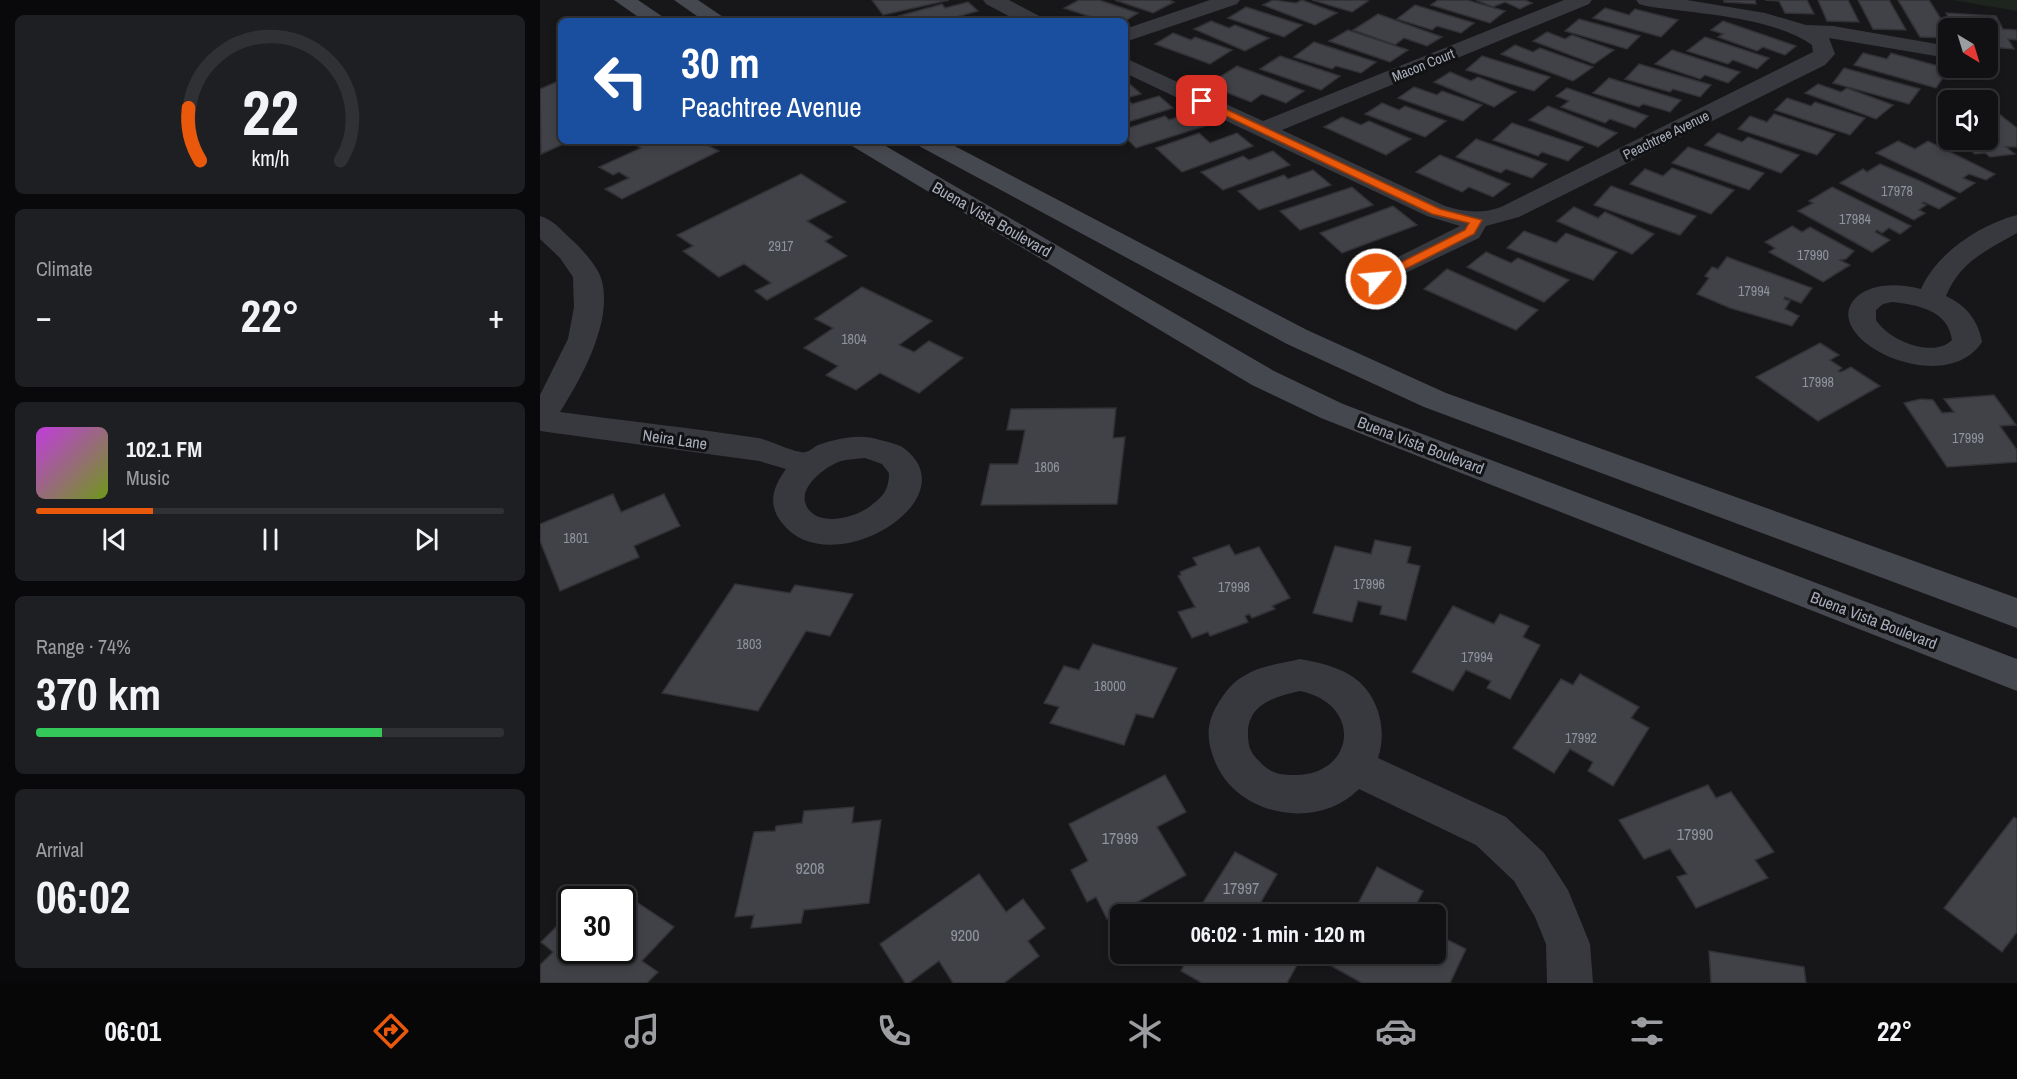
<!DOCTYPE html>
<meta charset="utf-8">
<style>
body{margin:0;font-family:"Archivo Narrow",sans-serif;background:#1e1f22;color:#f1f3f6;height:100vh;display:flex;flex-direction:column;font-size:22px;white-space:nowrap}
*{box-sizing:border-box;margin:0}
p{font-size:20px;color:#9c9da0}
.icon{flex:none;width:33px;height:33px;fill:none;stroke:currentColor;stroke-width:2;stroke-linecap:round;stroke-linejoin:round}
.map{position:relative;flex:1;overflow:hidden}
.sheet{display:flex;flex-direction:column;gap:15px;padding:15px;background:#09090b;width:540px}
.sheet>*{flex:none}
.hud{position:absolute;left:18px;top:18px;width:570px;height:126px;border-radius:9px;box-shadow:0 3px 9px #0003,0 0 0 2px #303134;background:#1a4fa0;color:#fff;overflow:hidden}
.needle{width:39px;rotate:142deg}
.controls{position:absolute;left:1398px;top:18px;display:grid;gap:12px}
.controls a{display:grid;place-items:center;width:60px;height:60px;border-radius:9px;background:#111114;box-shadow:0 3px 9px #0003,0 0 0 2px #303134;font-size:30px}
.speed{position:absolute;left:18px;top:886px;display:flex;gap:12px;font-size:30px;font-weight:700;text-align:center}
.speed>*{display:grid;place-content:center;width:78px;height:78px;border-radius:50%;background:#111114;box-shadow:0 3px 9px #0003,0 0 0 2px #303134;line-height:1}
.speed .limit{border:3px solid #111;border-radius:9px;background:#fff;color:#111}
.pin{position:absolute;display:grid;place-items:center;width:51px;height:51px;color:#fff;margin:-26px;border-radius:12px;box-shadow:0 3px 9px #0006}
.me{position:absolute;width:66px;margin:-33px;rotate:63deg;stroke-linejoin:round;filter:drop-shadow(0 0 4px #0008)}
.turn{display:flex;align-items:center;gap:21px;height:126px;padding:0 24px;font-size:27px}
.turn .icon{width:78px;height:78px;stroke-width:2.5}
.turn b{display:block;font-size:42px;line-height:51px}
.big{font-size:45px;font-weight:800;line-height:1.1}
.sheet .widget{flex:1;display:flex;flex-direction:column;justify-content:center;gap:9px;min-width:0;padding:0 21px;border-radius:9px;background:#1e1f22}
.sheet .dial{align-items:center;gap:0}
.dial svg{height:156px;overflow:visible;fill:none;stroke:#303134;stroke-width:7;stroke-linecap:round;text-anchor:middle}
.dial text{fill:#f1f3f6;stroke:none}
.song{display:flex;align-items:center;gap:18px}
.cover{width:72px;height:72px;border-radius:9px;background:linear-gradient(135deg,hsl(290 70% 55%),hsl(80 70% 35%))}
.played{height:6px;border-radius:3px;background:linear-gradient(90deg,#ea580c 25%,#303134 25%)}
.keys{display:flex;justify-content:space-around;direction:ltr}
.heat{display:flex;justify-content:space-between;align-items:center;font-size:33px;direction:ltr}
.charge{height:9px;border-radius:4px;background:linear-gradient(90deg,#34c759 74%,#303134 0)}
.trip{position:absolute;left:570px;top:904px;width:336px;height:60px;border-radius:9px;background:#111114;box-shadow:0 3px 9px #0003,0 0 0 2px #303134;font-weight:800;line-height:60px;text-align:center}
.tabs{display:flex;height:96px;justify-content:space-around;align-items:center;background:#070708;color:#9c9da0}
.tabs .icon{width:42px;height:42px}
.tabs .current{color:#ea580c}
.tabs b{font-size:27px;color:#f1f3f6}
main{display:flex;flex:1;min-height:0}
.map>svg:first-child{display:block}
</style>
<main>
<section class="sheet">
<div class="widget dial"><svg viewBox="0 0 100 80">
<path d="M14 69A42 42 0 1 1 86 69"/>
<path d="M14 69A42 42 0 0 1 8 42" stroke="#ea580c"/>
<text x="50" y="56" font-size="32" font-weight="700">22</text>
<text x="50" y="72" font-size="11">km/h</text>
</svg></div>
<div class="widget"><p>Climate</p>
<div class="heat"><a>−</a><b class="big">22°</b><a>+</a></div>
</div>
<div class="widget">
<div class="song"><i class="cover"></i><div><b>102.1 FM</b><p>Music</p></div></div>
<div class="played"></div>
<div class="keys"><svg class="icon" aria-label="previous" viewBox="0 0 24 24"><path d="M18 5L8 12l10 7zM5 5v14"/></svg><svg class="icon" aria-label="pause" viewBox="0 0 24 24"><path d="M8 5v14M16 5v14"/></svg><svg class="icon" aria-label="next" viewBox="0 0 24 24"><path d="M6 5l10 7-10 7zM19 5v14"/></svg></div>
</div>
<div class="widget"><p>Range · 74%</p><b class="big">370 km</b><div class="charge"></div></div>
<div class="widget"><p>Arrival</p><b class="big">06:02</b></div>
</section>
<div class="map">
<svg width="1477" height="983" viewBox="0 0 1477 983">
<rect width="100%" height="100%" fill="#17171a"/>
<path fill="#1d251e" d="M1412 0H1477V11Z"/>
<g fill="#414247" stroke="#313136" stroke-width="1.5">
<path d="M332 0H409L343 15Z"/>
<path d="M539 0H559L598 13 585 21H573L561 17 557 19 524 8Z"/>
<path d="M575 0H629L634 2 613 13Z"/>
<path d="M733 0 756 3 762 0 797 13 775 25 723 5Z"/>
<path d="M772 0H824L828 1 812 12Z"/>
<path d="M898 0H927L965 11 950 23 891 5Z"/>
<path d="M936 0H985L992 3 980 9 965 2 953 7Z"/>
<path d="M1184 0H1215L1216 4 1184 2Z"/>
<path d="M1225 0H1267L1274 14 1245 13 1239 1Z"/>
<path d="M1278 0H1308L1319 22 1287 21Z"/>
<path d="M1318 0H1349L1366 30 1333 29Z"/>
<path d="M1358 0H1389L1408 30V38L1380 37Z"/>
<path d="M428 2 438 11 402 21H364L359 16 402 4 405 8Z"/>
<path d="M875 5 934 23 921 33 897 26 892 30 857 19Z"/>
<path d="M706 7 762 25 744 37 688 18Z"/>
<path d="M1065 8 1089 15 1095 9 1138 20 1121 37 1053 18Z"/>
<path d="M1406 13 1456 16 1463 29 1477 30V40L1468 39 1474 49 1448 47V28H1414Z"/>
<path d="M838 14 902 37 887 46 864 38 855 45 813 30Z"/>
<path d="M1039 19 1100 36 1087 49 1025 31Z"/>
<path d="M671 21 689 28 695 25 729 38 705 51 654 29Z"/>
<path d="M1183 21 1256 46 1245 55 1223 47 1217 51 1178 37 1183 34 1171 30Z"/>
<path d="M808 30 868 50 850 62 789 41Z"/>
<path d="M1007 32 1025 39 1032 35 1074 50 1054 64 993 41Z"/>
<path d="M633 33 651 40 655 37 692 50 670 64 615 44Z"/>
<path d="M1165 37 1229 58 1217 69 1193 60 1188 64 1147 51Z"/>
<path d="M774 42 836 62 821 73 796 66 792 69 754 57Z"/>
<path d="M975 45 993 52 1000 48 1053 67 1033 81 961 54Z"/>
<path d="M1132 50 1200 72 1188 83 1165 75 1160 79 1115 64Z"/>
<path d="M1323 53 1347 59 1351 53 1409 69 1396 88 1314 65Z"/>
<path d="M740 56 800 76 781 90 720 69Z"/>
<path d="M942 56 1010 77 994 91 926 70Z"/>
<path d="M1099 64 1171 85 1160 97 1133 89 1130 92 1085 79Z"/>
<path d="M697 66 764 91 746 103 722 94 711 102 667 85Z"/>
<path d="M1304 68 1380 89 1369 104 1293 83Z"/>
<path d="M910 72 931 81 938 77 976 92 954 107 894 82Z"/>
<path d="M1069 78 1141 100 1130 112 1103 104 1099 107 1053 93Z"/>
<path d="M21 80V141H30L1 154 0 89Z"/>
<path d="M585 80 601 94 586 98 592 104 619 96 633 108 585 123Z"/>
<path d="M1278 84 1301 92 1307 88 1353 105 1336 119 1265 93Z"/>
<path d="M874 87 897 95 902 91 942 105 923 121 858 98Z"/>
<path d="M1027 88 1108 116 1095 128 1070 119 1065 123 1021 107 1029 101 1016 96Z"/>
<path d="M1247 98 1271 106 1275 102 1325 118 1310 135 1235 110Z"/>
<path d="M842 103 859 110 865 106 906 121 885 137 825 114Z"/>
<path d="M1008 106 1077 133 1058 147 989 120Z"/>
<path d="M653 112 668 125 596 148 585 137V129L625 116 629 120Z"/>
<path d="M1234 114 1295 134 1277 155 1198 129 1210 116 1227 122Z"/>
<path d="M1459 114 1477 128V147H1466L1475 154 1450 157 1445 153 1435 154 1421 143 1431 141 1429 140H1448V116Z"/>
<path d="M802 117 821 125 829 121 871 139 846 155 784 127Z"/>
<path d="M972 123 1043 147 1028 161 1002 152 998 156 953 140Z"/>
<path d="M659 133 670 143 697 133 713 146 642 172 616 148Z"/>
<path d="M1178 133 1202 142 1208 137 1259 155 1241 173 1165 145Z"/>
<path d="M936 139 1007 164 992 178 966 169 961 173 916 157Z"/>
<path d="M89 141H159L179 151 82 199 65 189 89 178 79 172 73 175 59 167 101 148Z"/>
<path d="M1358 141 1375 149 1388 141 1455 174 1446 180 1429 174 1423 178 1435 183 1420 193 1336 153Z"/>
<path d="M1148 147 1224 173 1209 190 1132 163Z"/>
<path d="M733 151 750 165 683 190 661 172 703 156 709 160Z"/>
<path d="M900 155 970 184 953 197 929 187 922 192 876 172Z"/>
<path d="M1340 164 1380 181 1416 198 1399 209 1384 202 1382 203 1386 205 1379 210 1385 213 1374 220 1300 183 1323 169 1327 172Z"/>
<path d="M1132 168 1194 190 1171 214 1090 184 1105 169 1123 176Z"/>
<path d="M773 170 791 185 719 210 698 191 744 175 748 179Z"/>
<path d="M261 174 306 202 267 221 292 237 285 241 307 256 227 300 215 291 231 283 204 264 179 277 143 251 153 246 137 235Z"/>
<path d="M1071 186 1156 216 1140 235 1054 205Z"/>
<path d="M812 187 833 205 760 230 740 211Z"/>
<path d="M1292 187 1371 226 1360 234 1349 228 1342 233 1337 230 1335 232 1350 240 1332 252 1258 211 1273 203 1269 201Z"/>
<path d="M853 206 877 225 802 253 780 233Z"/>
<path d="M1034 207 1058 218 1065 212 1114 234 1092 254 1017 221Z"/>
<path d="M1252 226 1262 232 1270 227 1314 251 1306 259 1300 260 1310 265 1283 282 1229 252 1235 248 1225 242Z"/>
<path d="M984 231 1016 243 1026 233 1077 252 1053 280 967 248Z"/>
<path d="M946 252 971 263 978 258 1029 280 1004 302 927 267Z"/>
<path d="M1187 257 1272 288 1261 303 1245 297 1244 299 1250 301 1245 309 1259 316 1252 326 1190 308 1157 294 1169 278 1165 276 1172 267 1178 269Z"/>
<path d="M907 269 998 310 976 330 884 289Z"/>
<path d="M322 287 392 321 359 345 374 352 389 341 423 358 379 393 340 373 316 390 286 375 298 366 264 348 293 328 275 319Z"/>
<path d="M1280 343 1299 355 1290 360 1302 368 1298 371 1301 372 1311 367 1340 386 1278 421 1216 377Z"/>
<path d="M1454 395 1476 425 1460 426 1477 450V462L1407 467 1364 403 1381 399 1393 400 1402 413 1414 412 1404 399Z"/>
<path d="M576 408 573 438 585 437 577 504 441 505 450 464H478L485 430H467L471 409Z"/>
<path d="M73 494 81 512 124 494 140 526 94 546 99 557 20 591 0 541V524Z"/>
<path d="M835 540 871 547 867 563 880 566 866 620 840 614 842 606 818 601 812 622 773 613 795 546 831 554Z"/>
<path d="M689 545 695 555 719 547 750 598 732 606 735 609 712 618 709 614 705 616 708 622 670 636 668 632 652 638 638 612 655 607 638 576 641 575 640 572 657 565 653 558Z"/>
<path d="M195 584 250 593 255 585 313 594 290 636 266 631 218 711 122 693Z"/>
<path d="M913 606 954 624 960 614 989 626 983 637 1000 645 970 699 947 688 951 681 926 670 913 691 872 672Z"/>
<path d="M553 644 637 668 613 718 596 714 584 745 510 723 519 707 504 703 524 666 539 670Z"/>
<path d="M1040 674 1099 707 1091 718 1109 728 1073 786 1048 771 1053 762 1030 749 1014 773 973 748 1021 679 1033 685Z"/>
<path d="M625 775 646 812 617 827 646 875 567 919 556 897 547 902 531 870 548 861 529 824Z"/>
<path d="M1168 785 1176 798 1191 792 1234 852 1215 860 1228 878 1156 908 1137 877 1147 874 1130 849 1104 859 1079 820Z"/>
<path d="M314 807 312 823 341 820 329 903 264 910 261 923 211 928 214 915 195 917 214 832 235 831 236 826 262 823 264 811Z"/>
<path d="M1474 817 1477 819V932L1462 952 1404 908Z"/>
<path d="M695 852 737 874 721 902 744 915H655Z"/>
<path d="M837 867 883 891 871 915H812Z"/>
<path d="M439 874 466 912 483 899 505 928 488 941 499 956 464 983H413L399 961 369 983H365L340 944Z"/>
<path d="M74 887 134 927 102 961 118 972 107 983H0V965L13 952 1 942 32 911V951H82V900H61Z"/>
<path d="M753 905 771 915H747Z"/>
<path d="M896 934 926 949 910 983H822L786 963 791 954H896Z"/>
<path d="M1169 951 1264 967 1266 983H1171Z"/>
<path d="M650 954H763L747 983H662L641 971Z"/>
</g>
<g fill="none" stroke-linecap="round" stroke-linejoin="round">
<g fill="#38393f" fill-rule="evenodd">
<path d="M443 0H469L501 17 504 21H478L446 4Z"/>
<path d="M670 0H700L697 4 585 42V29Z"/>
<path d="M1024 0H1052L1049 4 742 130 905 206C924 212 942 214 961 207L1273 52 1272 45C1230 16 1157 14 1106 6L1099 4 1096 0H1147L1225 13 1266 25 1293 26 1408 46V58L1289 38 1295 54 1285 65 979 217 946 226 939 238 836 287 826 285 822 279 826 273 920 226 887 216 585 73V58L723 121Z"/>
<path d="M1477 215V233C1445 251 1420 262 1406 296 1426 305 1438 320 1442 342 1403 402 1270 335 1319 295 1336 282 1362 284 1381 289 1397 253 1439 225 1477 215ZM1352 302C1378 305 1408 310 1412 340 1393 359 1348 340 1336 320V310L1343 304Z"/>
<path d="M0 216C14 220 22 231 33 241 42 249 57 266 61 278 74 320 42 377 20 412 86 421 153 428 218 438 230 440 256 454 266 452 270 451 274 447 278 445 298 438 320 433 340 440 348 442 359 444 365 449 430 500 290 585 242 523 227 504 233 487 246 469L219 461 0 431V395L28 339 34 307 33 277 20 258 0 239ZM325 458 342 464 349 473C349 490 343 497 329 507 315 518 276 528 266 505 258 487 286 466 301 461 309 459 317 459 325 458Z"/>
<path d="M760 659C777 662 795 666 810 675 838 692 848 729 838 758L966 817 1004 853 1028 890 1050 944 1053 983H1007L1006 944 995 917 974 881 936 845 819 789C777 832 695 816 674 759 667 741 666 725 676 707 685 691 694 680 711 672 726 665 744 663 760 659ZM760 691C824 704 815 776 754 775 737 775 729 772 718 760 709 751 708 744 708 732 709 703 737 696 760 691Z"/>
</g>
<g fill="#46484f" fill-rule="evenodd">
<path d="M74 0H98L129 21H104Z"/>
<path d="M134 0H158L189 21H164Z"/>
<path d="M308 141H337L734 371 803 404 1477 659V691L781 418 712 385 312 146Z"/>
<path d="M375 141H405L767 330 906 393 1477 598V628L884 407 747 344 379 146Z"/>
</g>
</g>
<path fill="#ea580c" stroke="#983908" stroke-width="1.5" d="M662 98 900 209 942 220 934 234 840 282H832V277L925 230 929 223 892 214 659 103 657 101Z"/>
<g text-anchor="middle" dominant-baseline="central" stroke-width="6" stroke-linejoin="round" paint-order="stroke">
<g font-size="14" fill="#a8aebb" stroke="#121215">
<text transform="translate(883 65) rotate(-22)">Macon Court</text>
<text transform="translate(1126 135) rotate(-26)">Peachtree Avenue</text>
</g>
<g font-size="14" fill="#8e939e">
<text x="1357" y="191">17978</text>
<text x="1315" y="219">17984</text>
<text x="241" y="246">2917</text>
<text x="1273" y="255">17990</text>
<text x="1214" y="291">17994</text>
<text x="314" y="339">1804</text>
<text x="1278" y="382">17998</text>
<text x="1428" y="438">17999</text>
<text x="507" y="467">1806</text>
<text x="36" y="538">1801</text>
<text x="829" y="584">17996</text>
<text x="694" y="587">17998</text>
<text x="209" y="644">1803</text>
<text x="937" y="657">17994</text>
<text x="570" y="686">18000</text>
<text x="1041" y="738">17992</text>
</g>
<g font-size="16" fill="#a8aebb" stroke="#121215">
<text transform="translate(452 219) rotate(30)">Buena Vista Boulevard</text>
<text transform="translate(135 439) rotate(8)">Neira Lane</text>
<text transform="translate(881 445) rotate(21)">Buena Vista Boulevard</text>
<text transform="translate(1334 620) rotate(21)">Buena Vista Boulevard</text>
</g>
<g font-size="16" fill="#8e939e">
<text x="1155" y="834">17990</text>
<text x="580" y="838">17999</text>
<text x="270" y="868">9208</text>
<text x="701" y="888">17997</text>
<text x="425" y="935">9200</text>
</g>
</g>
</svg>
<div class="controls">
<a><svg class="needle" viewBox="-14 -14 28 28"><path d="M0-13l5 13h-10z" fill="#e53935"/><path d="M0 13l5-13h-10z" fill="#9c9da0"/></svg></a>
<a><svg class="icon" aria-label="sound" viewBox="0 0 24 24"><path d="M4 9h4l5-4v14l-5-4H4zM17 9q2 3 0 6"/></svg></a>
</div>
<div class="speed"><div class="limit">30</div></div>
<div class="pin" style="left:662px;top:101px;background:#d93025"><svg class="icon" aria-label="arrive" viewBox="0 0 24 24"><path d="M6 21V4h12l-3 4 3 4H6"/></svg></div>
<svg class="me" style="left:836px;top:279px" viewBox="-20 -20 40 40"><circle r="17" fill="#ea580c" stroke="#fff" stroke-width="3"/><path d="M0-11L8 9 0 5-8 9z" fill="#fff"/></svg>
<div class="trip">06:02 · 1 min · 120 m</div>
<div class="hud">
<div class="turn"><svg class="icon" aria-label="left" viewBox="0 0 24 24"><path d="M17 20v-9H6M10 6l-5 5 5 5"/></svg><div><b>30 m</b>Peachtree Avenue</div></div>
</div>
</div>
</main>
<nav class="tabs">
<b>06:01</b>
<svg class="icon current" aria-label="directions" viewBox="0 0 24 24"><path d="M12 3l9 9-9 9-9-9zM9 14v-3h6M13 9l2 2-2 2"/></svg>
<svg class="icon" aria-label="music" viewBox="0 0 24 24"><path d="M9 18V5l10-2v13"/><circle cx="6" cy="18" r="3"/><circle cx="16" cy="16" r="3"/></svg>
<svg class="icon" aria-label="phone" viewBox="0 0 24 24"><path d="M5 4h4l2 5-3 2q2 4 5 5l2-3 5 2v4C11 20 4 13 5 4z"/></svg>
<svg class="icon" aria-label="climate" viewBox="0 0 24 24"><path d="M12 3v18M4 7l16 10M4 17L20 7"/></svg>
<svg class="icon" aria-label="car" viewBox="0 0 24 24"><path d="M5 17H2v-5l4-1 3-4h7l3 4 3 1v5h-3M9 17h6M6 11h13"/><circle cx="7" cy="17" r="2"/><circle cx="17" cy="17" r="2"/></svg>
<svg class="icon" aria-label="filters" viewBox="0 0 24 24"><path d="M4 7h16M4 17h16"/><circle cx="9" cy="7" r="2"/><circle cx="15" cy="17" r="2"/></svg>
<b>22°</b>
</nav>
